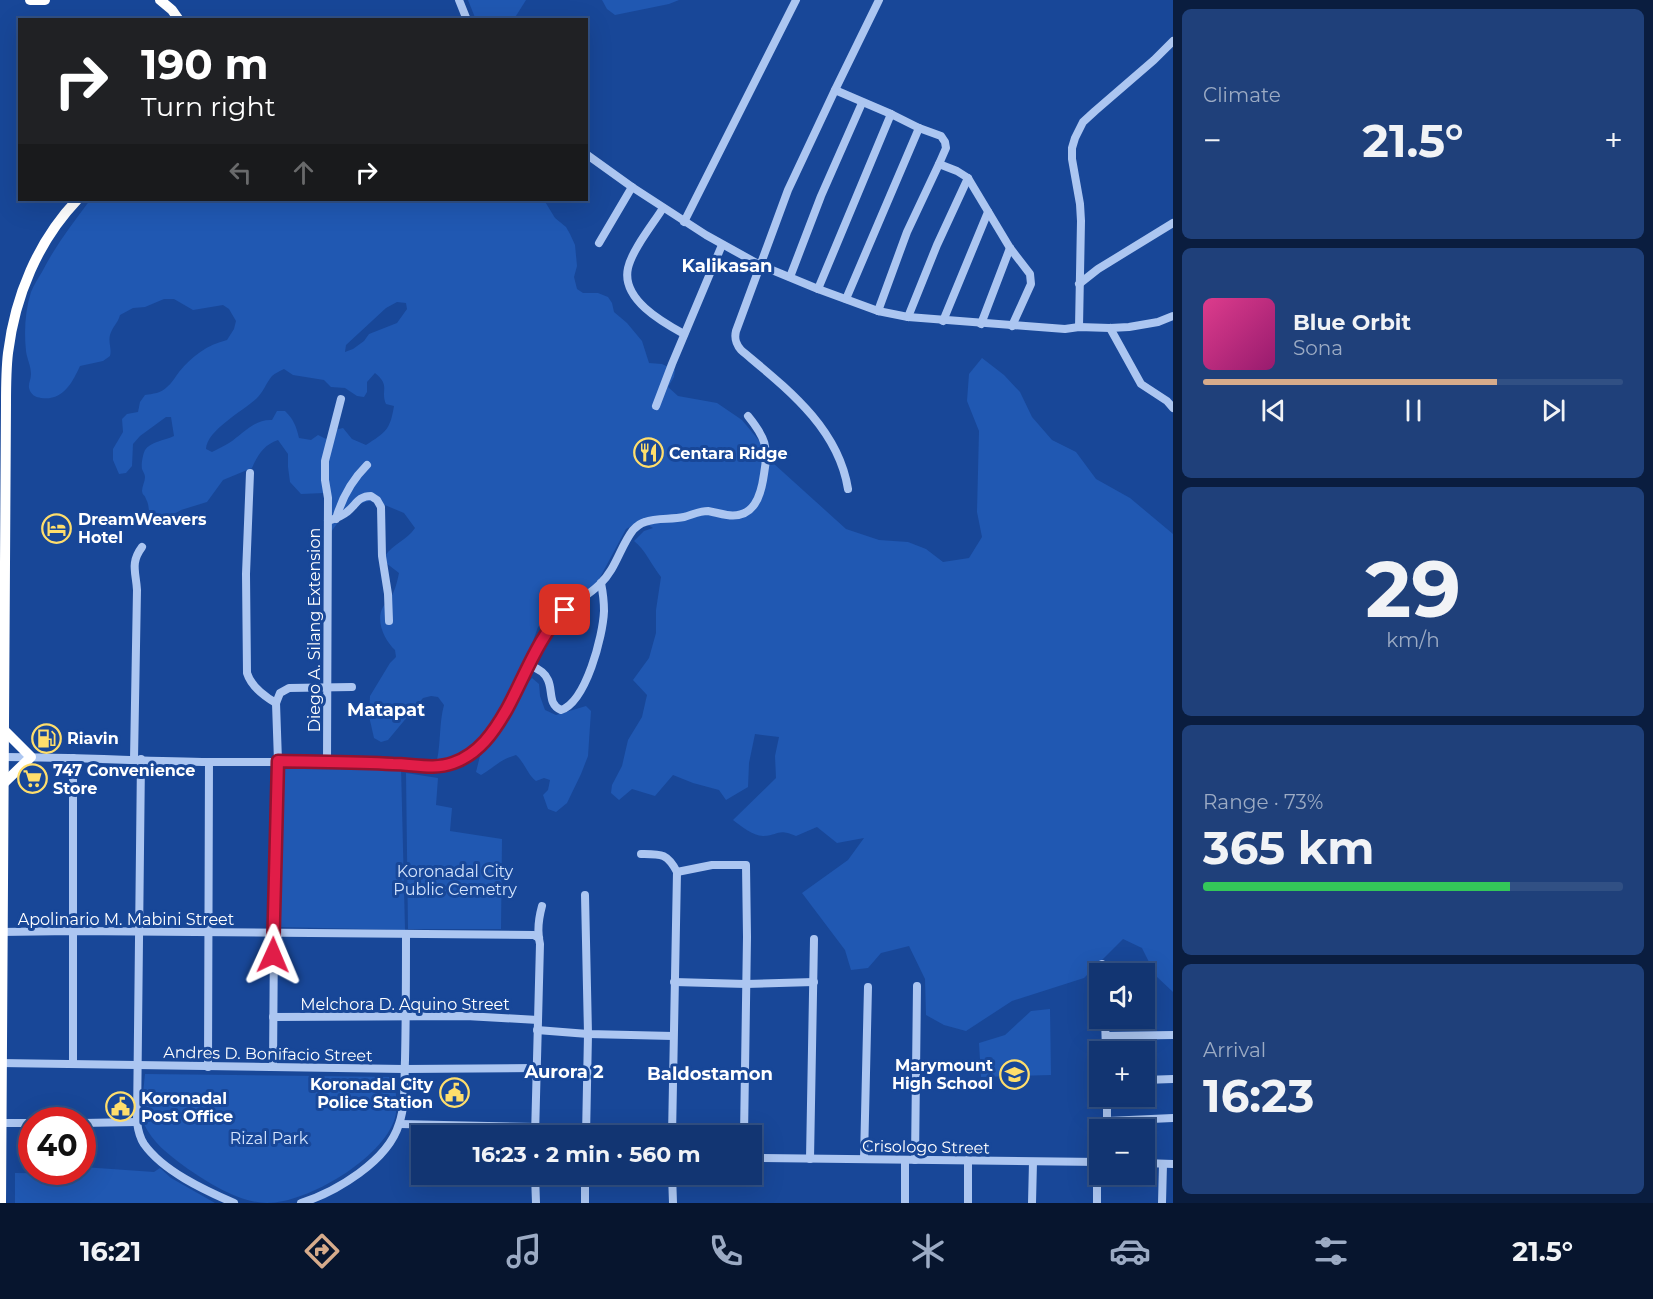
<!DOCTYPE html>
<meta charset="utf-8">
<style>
body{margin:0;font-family:Montserrat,sans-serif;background:#1f407a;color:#f1f3f6;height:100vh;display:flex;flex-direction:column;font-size:22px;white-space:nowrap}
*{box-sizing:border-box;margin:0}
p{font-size:20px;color:#9cabc4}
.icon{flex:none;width:33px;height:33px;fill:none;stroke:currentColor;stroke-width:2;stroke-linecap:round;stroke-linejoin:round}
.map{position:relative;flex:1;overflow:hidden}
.panel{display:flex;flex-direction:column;gap:9px;padding:9px;background:#0a1d3f;width:480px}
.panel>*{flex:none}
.hud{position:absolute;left:18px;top:18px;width:570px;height:183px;border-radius:0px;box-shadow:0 6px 24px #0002,0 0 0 2px #315084;background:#202124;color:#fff;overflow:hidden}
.fabs{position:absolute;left:1089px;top:963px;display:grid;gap:12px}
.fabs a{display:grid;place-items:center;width:66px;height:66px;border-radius:0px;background:#123572;box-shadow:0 6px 24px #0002,0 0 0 2px #315084;font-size:30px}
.speed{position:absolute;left:18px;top:1107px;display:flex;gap:12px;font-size:30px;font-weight:700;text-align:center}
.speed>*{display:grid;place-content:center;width:78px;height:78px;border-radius:50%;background:#123572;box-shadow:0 6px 24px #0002,0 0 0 2px #315084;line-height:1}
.speed .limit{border:9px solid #d22;background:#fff;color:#111}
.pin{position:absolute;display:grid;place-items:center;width:51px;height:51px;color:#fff;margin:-26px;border-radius:12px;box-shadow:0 3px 9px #0006}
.me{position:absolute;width:66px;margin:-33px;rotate:1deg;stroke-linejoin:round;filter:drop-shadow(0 0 4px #0008)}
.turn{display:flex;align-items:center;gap:21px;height:126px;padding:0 24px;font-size:27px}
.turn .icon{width:78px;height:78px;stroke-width:2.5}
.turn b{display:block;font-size:42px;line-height:51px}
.lanes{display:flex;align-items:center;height:57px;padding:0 24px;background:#0003;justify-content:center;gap:30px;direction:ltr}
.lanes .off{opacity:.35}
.big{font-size:45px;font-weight:700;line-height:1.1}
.panel .tile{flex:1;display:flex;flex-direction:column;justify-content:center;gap:9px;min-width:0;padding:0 21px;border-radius:9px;background:#1f407a}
.panel .dial{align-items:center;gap:0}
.dial b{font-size:78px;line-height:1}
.song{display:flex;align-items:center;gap:18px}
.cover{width:72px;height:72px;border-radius:9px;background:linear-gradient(135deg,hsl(330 70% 55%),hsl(320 70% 35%))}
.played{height:6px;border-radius:3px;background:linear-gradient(90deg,#d6ab8b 70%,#315084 70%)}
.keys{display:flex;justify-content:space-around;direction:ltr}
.heat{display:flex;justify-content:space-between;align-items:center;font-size:33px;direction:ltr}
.charge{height:9px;border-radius:4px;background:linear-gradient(90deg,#34c759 73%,#315084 0)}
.trip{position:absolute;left:411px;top:1125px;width:351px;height:60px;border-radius:0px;background:#123572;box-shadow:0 6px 24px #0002,0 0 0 2px #315084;font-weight:700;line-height:60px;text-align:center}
.menu{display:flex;height:96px;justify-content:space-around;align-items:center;background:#07152e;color:#9cabc4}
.menu .icon{width:42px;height:42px}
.menu .on{color:#d6ab8b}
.menu b{font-size:27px;color:#f1f3f6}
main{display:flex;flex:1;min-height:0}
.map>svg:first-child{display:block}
</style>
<main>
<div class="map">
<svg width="1173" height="1203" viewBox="0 0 1173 1203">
<rect width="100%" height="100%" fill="#184798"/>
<g fill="#2058b2" fill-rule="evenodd">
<path d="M468 0H526L514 19 476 20Z"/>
<path d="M602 0H679L669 4 615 15 607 9Z"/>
<path d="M90 200H544L555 218 566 227 570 234 575 245 577 266 574 277 577 289 583 293H598L608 297 612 303 614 312 627 323 642 341 649 363 662 364 675 370 674 377 668 387 678 396 717 403 742 420 761 443 773 463 846 529 879 540 908 542 926 549 943 562 969 558 982 537 977 512 979 431 967 401 969 374 982 358 1004 375 1020 392 1032 417 1052 440 1076 452 1096 479 1130 498 1173 534V992L1156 976 1142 948 1123 939 1084 978 1012 1001 966 1031 944 1025 926 1015 925 979 909 946 881 953 868 968 851 970 845 950 802 893 848 860 864 838 837 843 817 827 796 836C777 828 780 835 763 836 753 836 741 826 733 820L776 778 775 756 779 737 755 734 749 763 748 787 726 800 719 790 693 783 673 775 655 796 632 789 619 800 611 793 612 785 622 766 628 740 642 717 647 695 633 680 649 658 656 633V610L661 577C652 566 645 549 634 541L644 531 653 528 641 521 626 529 597 583 584 592 556 608 538 627 523 669 506 699 510 707C521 697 522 689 532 678L539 684 540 696 545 710 556 715 586 706 591 711 588 756 581 774 567 803 556 812 548 809 543 795 548 790 550 780 544 778 536 781C527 774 525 763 516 755 499 760 495 767 481 775L476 772 481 752 475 746 452 760 440 764 437 760C441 742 439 723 444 705L438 697 431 696 423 698 388 740 381 742 374 738 369 716 370 696 390 663 396 657 395 650C385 641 375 621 383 607 384 604 387 603 389 600 395 592 397 582 399 573L386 563 385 556C393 544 407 540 415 528L404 513 380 503 369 501 349 507 326 539 324 493 301 494 290 482 288 467V454L278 440C264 445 258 454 252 468L223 480 207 502 181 510 158 523 151 521C148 513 150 506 146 499 144 493 143 497 142 491 142 486 145 482 145 477 145 474 143 472 142 469 141 464 143 454 145 450 150 442 166 440 174 436L171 417H166L140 436 133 444 132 466 126 473 119 474 113 460V449L123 432 122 419 127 414 138 412 140 402 145 395C153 394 161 393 167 387 172 383 175 377 179 372 192 356 207 345 227 340L234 329 236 321 229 309 223 305 193 310 174 299H164L145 307 133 308 120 315C118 323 112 327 110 335 108 342 112 349 110 356L103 361 80 366C72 383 63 401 41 398 36 397 33 396 30 391 27 384 31 381 31 374 31 366 27 359 26 351 24 332 25 311 31 292 34 285 38 278 42 272 55 246 73 223 90 200ZM397 302 406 303 407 309 397 323 369 334 364 341 353 349 345 352 346 345 386 308ZM284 369 293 375 324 380 331 387 345 388 357 396 364 397 367 392V382L375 373C391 386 380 390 386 404L394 406C390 430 386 432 366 445L352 439 343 428 335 430 326 439 318 435 311 440 299 438C296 426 294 420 285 411H277L272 420C254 419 243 434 229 443 224 446 218 449 212 452L206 449C207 430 243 411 256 399 263 393 266 383 272 376 275 373 280 371 284 369Z"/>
<path d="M280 764 401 767 405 930 281 927Z"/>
<path d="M406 773 438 778 436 805 452 808 450 831 502 839 501 929H408Z"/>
<path d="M1050 1009 1051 1075 981 1077 979 1043 1005 1035 1031 1011Z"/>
<path d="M145 1074 395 1077C395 1088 398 1108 395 1118 383 1158 308 1203 267 1203 240 1203 206 1182 184 1166 169 1155 152 1142 144 1124 140 1116 144 1085 145 1074Z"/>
<path d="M83 1167 154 1172 160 1168 171 1178 215 1203H15V1173L75 1174V1172H82Z"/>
</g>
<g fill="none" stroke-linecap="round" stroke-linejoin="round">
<g stroke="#acc6f1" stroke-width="8">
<path d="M459 0 467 20"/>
<path d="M835 90 891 114 919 128 941 136 945 142 946 148 939 164 957 171 968 178 1010 248 1030 274 1031 284 1012 326"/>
<path d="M586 154 632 187 706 235 760 265 818 289 878 311 908 317 1065 329 1079 327 1110 328 1129 327 1158 322 1173 316"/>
<path d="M663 208C653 224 632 250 628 268 621 299 662 322 684 334"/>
<path d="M684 222 796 0"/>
<path d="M599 243 632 187"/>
<path d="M790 277 821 196 862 103"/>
<path d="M1079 284 1098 269 1173 223"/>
<path d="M818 289 891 114"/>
<path d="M846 299 919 128"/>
<path d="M878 311 907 232 939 164"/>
<path d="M908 317 937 245 968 178"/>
<path d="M943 321 988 212"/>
<path d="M981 324 1010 248"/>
<path d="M1079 327 1081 221 1080 204 1072 159V148L1075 138 1083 122 1095 111 1154 60 1173 41"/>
<path d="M1110 328 1141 384 1167 401 1173 408"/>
<path d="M656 406 672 364 722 245"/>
<path d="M250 473 246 574 247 673C251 686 264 696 276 703"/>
<path d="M848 489C838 427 786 388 741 350 736 344 734 339 736 331L788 190 835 90 879 0"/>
<path d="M336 519C342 497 352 480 367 465"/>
<path d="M328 521C334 519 341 517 347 512 356 505 358 496 371 496L377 500 381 507 382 556 388 594 389 621"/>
<path d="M529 665C537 668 545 672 548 680 553 691 548 705 561 710 586 702 603 636 604 611 604 602 603 593 601 583"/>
<path d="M4 757C73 757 142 761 210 762 254 762 298 762 343 762 362 763 382 763 401 764 416 765 431 769 445 766 510 748 517 666 554 621 567 606 586 598 600 584 616 569 620 547 633 530 636 527 641 523 645 522 657 517 671 520 684 517 692 515 699 511 708 511 714 512 720 514 727 515 754 519 761 496 764 474 769 447 765 437 748 416"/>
<path d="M134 759 137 590C136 572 130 563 142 547"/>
<path d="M141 759 137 1122C138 1130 140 1138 144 1144 163 1171 204 1190 234 1203"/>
<path d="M327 762 328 498 325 480V461L341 399"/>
<path d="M641 854C661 854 667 853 677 872L672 1136"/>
<path d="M677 872 712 865H746L747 937 744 1136"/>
<path d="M585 895 588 1034 586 1136"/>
<path d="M0 932 73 931 534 935 539 938"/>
<path d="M1102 964 1103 974"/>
<path d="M674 982 746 984 814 982"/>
<path d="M273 1017 466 1016 538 1020"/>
<path d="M1105 1018 1106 1052"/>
<path d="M537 1030 588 1034 673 1036"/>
<path d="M1106 1036 1173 1035"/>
<path d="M0 1063 404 1069 536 1068"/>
<path d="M73 1064V758"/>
<path d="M208 1067 209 762"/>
<path d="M273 1067 274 934 278 761 276 703 280 693 289 688 352 687"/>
<path d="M1144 1080 1173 1079"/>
<path d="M1107 1096V1130"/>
<path d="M1107 1121 1173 1118"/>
<path d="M2 1123H32"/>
<path d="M82 1123 137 1122"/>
<path d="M400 1124 535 1127"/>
<path d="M535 1136 540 944C537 932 539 917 542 906"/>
<path d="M752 1158 1100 1162"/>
<path d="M810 1159 814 939"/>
<path d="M864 1159 868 987"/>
<path d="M915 1160 917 986"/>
<path d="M1097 1162V1203"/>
<path d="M1144 1163 1173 1164"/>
<path d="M535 1174 536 1203"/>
<path d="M585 1174V1203"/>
<path d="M672 1174 673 1203"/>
<path d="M301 1203C336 1192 388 1161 399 1124 406 1104 404 1081 405 1060 406 1018 406 977 406 935"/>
<path d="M905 1203V1160"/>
<path d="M968 1203V1160"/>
<path d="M1032 1203 1033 1162"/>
<path d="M1162 1203 1163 1164"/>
</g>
<g stroke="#fff" stroke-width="10">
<path d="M30 0H45"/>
<path d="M160 0 172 10 179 20"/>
<path d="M2 733 5 731 31 757 4 783 2 781"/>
<path d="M1 1203 6 404C6 387 6 370 8 353 15 296 38 241 77 200"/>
</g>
</g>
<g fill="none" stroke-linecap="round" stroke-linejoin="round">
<defs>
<path id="route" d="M273 955 278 761C317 762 355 762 393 764 413 764 434 770 453 763 479 754 494 732 507 709 525 676 538 637 565 610"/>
</defs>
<use href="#route" stroke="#92132f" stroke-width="15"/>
<use href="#route" stroke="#e11d48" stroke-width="10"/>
</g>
<defs>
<symbol id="restaurant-ring" viewBox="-11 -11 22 22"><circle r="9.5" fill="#184798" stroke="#ffde6c" stroke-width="1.5"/><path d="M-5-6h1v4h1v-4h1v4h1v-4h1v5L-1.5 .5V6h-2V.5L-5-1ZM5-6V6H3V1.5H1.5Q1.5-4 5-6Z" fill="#ffde6c"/></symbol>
<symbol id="hotel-ring" viewBox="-11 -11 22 22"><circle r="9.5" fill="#184798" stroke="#ffde6c" stroke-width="1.5"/><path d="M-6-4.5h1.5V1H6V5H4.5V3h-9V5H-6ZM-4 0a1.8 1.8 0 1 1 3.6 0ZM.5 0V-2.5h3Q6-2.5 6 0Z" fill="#ffde6c"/></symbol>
<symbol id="fuel-ring" viewBox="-11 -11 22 22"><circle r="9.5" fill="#184798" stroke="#ffde6c" stroke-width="1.5"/><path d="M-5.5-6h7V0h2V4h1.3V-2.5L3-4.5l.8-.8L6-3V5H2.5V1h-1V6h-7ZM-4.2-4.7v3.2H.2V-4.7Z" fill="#ffde6c"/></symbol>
<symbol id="supermarket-ring" viewBox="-11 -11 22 22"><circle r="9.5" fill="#184798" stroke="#ffde6c" stroke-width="1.5"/><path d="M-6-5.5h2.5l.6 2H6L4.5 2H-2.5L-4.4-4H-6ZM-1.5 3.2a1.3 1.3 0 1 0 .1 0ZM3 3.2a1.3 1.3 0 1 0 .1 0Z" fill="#ffde6c"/></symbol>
<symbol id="school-ring" viewBox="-11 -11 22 22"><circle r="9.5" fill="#184798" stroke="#ffde6c" stroke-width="1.5"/><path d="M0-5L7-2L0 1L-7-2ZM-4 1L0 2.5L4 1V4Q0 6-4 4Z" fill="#ffde6c"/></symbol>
<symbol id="civic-ring" viewBox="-11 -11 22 22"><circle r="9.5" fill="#184798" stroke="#ffde6c" stroke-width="1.5"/><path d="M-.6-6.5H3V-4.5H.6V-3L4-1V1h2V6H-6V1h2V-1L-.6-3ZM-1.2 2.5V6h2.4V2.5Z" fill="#ffde6c"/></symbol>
</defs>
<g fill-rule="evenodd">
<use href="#restaurant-ring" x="632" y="436" width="33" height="33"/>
<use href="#hotel-ring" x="40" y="512" width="33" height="33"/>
<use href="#fuel-ring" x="30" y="722" width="33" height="33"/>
<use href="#supermarket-ring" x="16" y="762" width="33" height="33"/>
<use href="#school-ring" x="998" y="1058" width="33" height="33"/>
<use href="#civic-ring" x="438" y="1076" width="33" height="33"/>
<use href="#civic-ring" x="104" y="1090" width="33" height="33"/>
</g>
<g text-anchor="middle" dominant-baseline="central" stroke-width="6" stroke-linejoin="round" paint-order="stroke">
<g font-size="16" font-weight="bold" fill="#fff" stroke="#184798" text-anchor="start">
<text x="669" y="453">Centara Ridge</text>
<text x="78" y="519">DreamWeavers<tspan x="78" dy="18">Hotel</tspan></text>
<text x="67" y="738">Riavin</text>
<text x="53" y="770">747 Convenience<tspan x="53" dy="18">Store</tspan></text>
<text x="993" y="1065" text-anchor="end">Marymount<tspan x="993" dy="18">High School</tspan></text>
<text x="433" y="1084" text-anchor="end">Koronadal City<tspan x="433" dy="18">Police Station</tspan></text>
<text x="141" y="1098">Koronadal<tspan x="141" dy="18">Post Office</tspan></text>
</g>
<g font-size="16" fill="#fff" stroke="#184798">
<text transform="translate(314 630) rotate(-90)">Diego A. Silang Extension</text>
<text x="126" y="919">Apolinario M. Mabini Street</text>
<text x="405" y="1004">Melchora D. Aquino Street</text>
<text transform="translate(268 1054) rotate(1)">Andres D. Bonifacio Street</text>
<text transform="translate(926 1147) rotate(1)">Crisologo Street</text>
</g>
<g font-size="16" fill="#d3e3fc" stroke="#184798">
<text x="455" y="871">Koronadal City<tspan x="455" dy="18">Public Cemetry</tspan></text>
<text x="269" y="1138">Rizal Park</text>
</g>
<g font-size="18" font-weight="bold" fill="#fff" stroke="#184798">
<text x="727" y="266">Kalikasan</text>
<text x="386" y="710">Matapat</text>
<text x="564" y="1072">Aurora 2</text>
<text x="710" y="1074">Baldostamon</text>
</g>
</g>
</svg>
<div class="fabs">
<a><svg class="icon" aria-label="sound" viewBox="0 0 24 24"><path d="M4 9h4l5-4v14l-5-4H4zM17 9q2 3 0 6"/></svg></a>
<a>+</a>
<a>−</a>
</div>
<div class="speed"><div class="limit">40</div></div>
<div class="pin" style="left:565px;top:610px;background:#d93025"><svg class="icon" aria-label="arrive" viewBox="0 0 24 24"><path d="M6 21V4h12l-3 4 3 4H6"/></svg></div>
<svg class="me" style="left:273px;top:955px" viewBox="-20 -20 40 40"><path d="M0-17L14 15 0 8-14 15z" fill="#e11d48" stroke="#fff" stroke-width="4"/></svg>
<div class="trip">16:23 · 2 min · 560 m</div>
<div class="hud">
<div class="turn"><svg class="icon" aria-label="right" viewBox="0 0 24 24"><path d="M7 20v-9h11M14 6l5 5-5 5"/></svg><div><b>190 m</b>Turn right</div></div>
<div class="lanes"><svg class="icon off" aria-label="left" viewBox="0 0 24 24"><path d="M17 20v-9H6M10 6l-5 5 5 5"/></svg><svg class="icon off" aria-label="ahead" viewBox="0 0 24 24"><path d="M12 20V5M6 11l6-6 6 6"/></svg><svg class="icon" aria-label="right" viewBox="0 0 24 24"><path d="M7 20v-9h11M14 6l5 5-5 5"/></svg></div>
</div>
</div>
<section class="panel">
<div class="tile"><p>Climate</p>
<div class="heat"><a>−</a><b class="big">21.5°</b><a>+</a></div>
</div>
<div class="tile">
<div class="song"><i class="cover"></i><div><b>Blue Orbit</b><p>Sona</p></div></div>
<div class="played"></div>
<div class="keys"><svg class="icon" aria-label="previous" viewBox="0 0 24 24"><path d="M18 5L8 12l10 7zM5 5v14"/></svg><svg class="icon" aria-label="pause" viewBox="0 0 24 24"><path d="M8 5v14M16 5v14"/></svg><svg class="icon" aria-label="next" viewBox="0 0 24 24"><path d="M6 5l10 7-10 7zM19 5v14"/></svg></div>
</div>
<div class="tile dial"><b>29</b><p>km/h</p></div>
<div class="tile"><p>Range · 73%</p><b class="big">365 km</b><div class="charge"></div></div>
<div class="tile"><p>Arrival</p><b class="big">16:23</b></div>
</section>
</main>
<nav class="menu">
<b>16:21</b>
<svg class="icon on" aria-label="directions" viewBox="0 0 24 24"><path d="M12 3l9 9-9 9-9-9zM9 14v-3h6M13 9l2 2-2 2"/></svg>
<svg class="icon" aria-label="music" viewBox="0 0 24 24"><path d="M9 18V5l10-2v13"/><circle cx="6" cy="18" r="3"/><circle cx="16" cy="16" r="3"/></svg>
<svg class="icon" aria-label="phone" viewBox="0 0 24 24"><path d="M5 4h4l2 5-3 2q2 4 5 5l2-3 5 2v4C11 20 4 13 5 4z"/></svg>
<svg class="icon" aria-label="climate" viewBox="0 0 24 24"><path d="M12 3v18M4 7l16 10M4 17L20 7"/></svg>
<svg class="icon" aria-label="car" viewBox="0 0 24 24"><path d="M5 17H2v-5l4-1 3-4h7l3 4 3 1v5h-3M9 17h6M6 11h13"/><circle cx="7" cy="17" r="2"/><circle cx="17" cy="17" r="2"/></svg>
<svg class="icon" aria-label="filters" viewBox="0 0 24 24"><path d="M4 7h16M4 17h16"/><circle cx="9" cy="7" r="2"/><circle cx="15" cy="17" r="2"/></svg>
<b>21.5°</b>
</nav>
